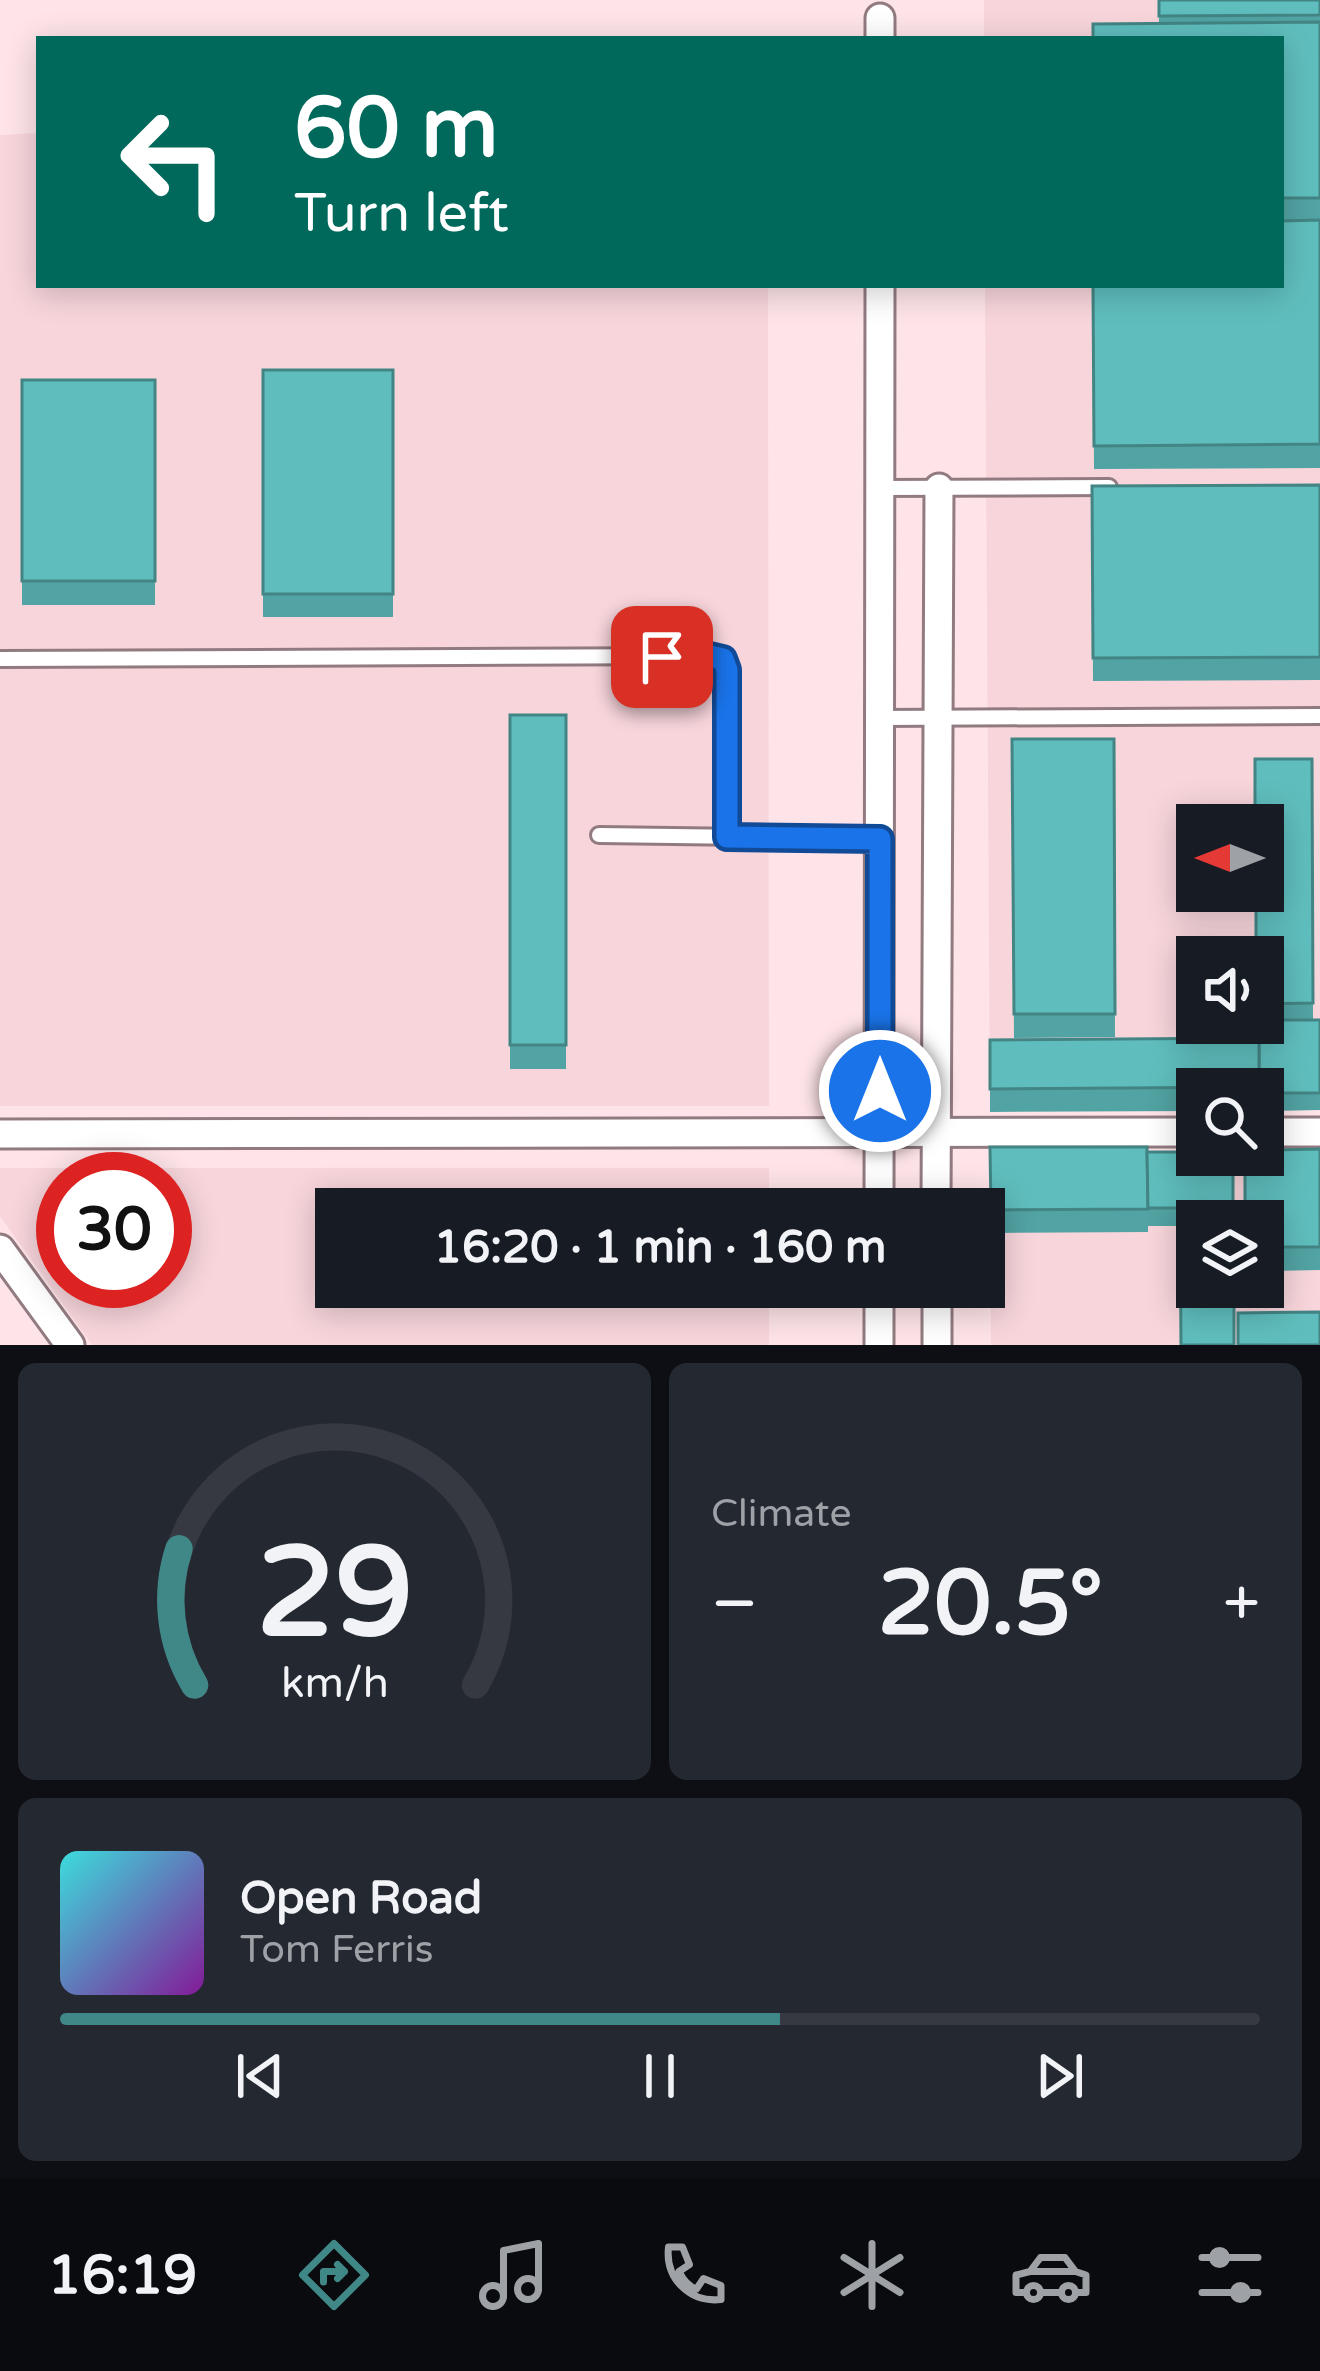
<!DOCTYPE html>
<meta charset="utf-8">
<style>
body{margin:0;font-family:"Varela Round",sans-serif;background:#242831;color:#f1f3f6;height:100vh;display:flex;flex-direction:column;font-size:45px;white-space:nowrap}
*{box-sizing:border-box;margin:0}
p{font-size:39px;color:#9ea1a6}
.icon{flex:none;width:66px;height:66px;fill:none;stroke:currentColor;stroke-width:2;stroke-linecap:round;stroke-linejoin:round}
.map{position:relative;height:1345px;overflow:hidden}
.sheet{display:flex;flex-direction:column;gap:18px;padding:18px;background:#0d0f14;flex:1}
.sheet>*{flex:none}
.hud{position:absolute;left:36px;top:36px;width:1248px;height:252px;border-radius:0px;box-shadow:0 6px 30px #0003;background:#00695c;color:#fff;overflow:hidden}
.needle{width:78px;rotate:270deg}
.fabs{position:absolute;left:1176px;top:804px;display:grid;gap:24px}
.fabs a{display:grid;place-items:center;width:108px;height:108px;border-radius:0px;background:#171b24;box-shadow:0 6px 30px #0003;font-size:60px}
.speed{position:absolute;left:36px;top:1152px;display:flex;gap:24px;font-size:60px;font-weight:700;text-align:center}
.speed>*{display:grid;place-content:center;width:156px;height:156px;border-radius:50%;background:#171b24;box-shadow:0 6px 30px #0003;line-height:1}
.speed .limit{border:18px solid #d22;background:#fff;color:#111}
.pin{position:absolute;display:grid;place-items:center;width:102px;height:102px;color:#fff;margin:-51px;border-radius:24px;box-shadow:0 6px 18px #0006}
.me{position:absolute;width:132px;margin:-66px;rotate:0deg;stroke-linejoin:round;filter:drop-shadow(0 0 9px #0008)}
.turn{display:flex;align-items:center;gap:42px;height:252px;padding:0 60px;font-size:54px}
.turn .icon{width:156px;height:156px;stroke-width:2.5}
.turn b{display:block;font-size:84px;line-height:102px}
.big{font-size:90px;font-weight:700;line-height:1.1}
.sheet .tile{flex:1;display:flex;flex-direction:column;justify-content:center;gap:18px;min-width:0;padding:0 42px;border-radius:18px;background:#242831}
.sheet .dial{align-items:center;gap:0}
.dial svg{height:312px;overflow:visible;fill:none;stroke:#363941;stroke-width:7;stroke-linecap:round;text-anchor:middle}
.dial text{fill:#f1f3f6;stroke:none}
.song{display:flex;align-items:center;gap:36px}
.cover{width:144px;height:144px;border-radius:18px;background:linear-gradient(135deg,hsl(180 70% 55%),hsl(290 70% 35%))}
.played{height:12px;border-radius:6px;background:linear-gradient(90deg,#408887 60%,#363941 60%)}
.keys{display:flex;justify-content:space-around;direction:ltr}
.heat{display:flex;justify-content:space-between;align-items:center;font-size:66px;direction:ltr}
.sheet .tiles{flex:1;display:grid;gap:18px;grid-template-columns:1fr 1fr}
.tile:last-child{grid-column:span 2}
.trip{position:absolute;left:315px;top:1188px;width:690px;height:120px;border-radius:0px;background:#171b24;box-shadow:0 6px 30px #0003;font-weight:700;line-height:120px;text-align:center}
.menu{display:flex;height:192px;justify-content:space-around;align-items:center;background:#090b0e;color:#9ea1a6}
.menu .icon{width:84px;height:84px}
.menu .active{color:#408887}
.menu b{font-size:54px;color:#f1f3f6}
.map>svg:first-child{display:block}
</style>
<div class="map">
<svg width="1320" height="1345" viewBox="0 0 1320 1345">
<rect width="100%" height="100%" fill="#fee4e8"/>
<g fill="#f7d5db" fill-rule="evenodd">
<path d="M984 0H1320V1110L1263 1089H1197L990 1112 985 285H1281V39H984ZM1197 825H1263V891H1197ZM1197 957H1263V1023H1197Z"/>
<path d="M39 133V285H768L769 1106H0V135Z"/>
<path d="M0 1168H769V1209H336V1287H769V1345H92L0 1216ZM63 1179H165V1281H63Z"/>
<path d="M1320 1169V1345H991L990 1171ZM1197 1221H1263V1287H1197Z"/>
</g>
<g fill="none" stroke-linecap="round" stroke-linejoin="round">
<defs>
<g id="lane">
<path d="M880 488 1109 487"/>
<path d="M0 659 710 656 723 659 727 669V837"/>
<path d="M880 718 1320 716"/>
<path d="M599 835 880 839"/>
</g>
<g id="street">
<path d="M880 18V39"/>
<path d="M1263 1132H1320"/>
<path d="M0 1134 1197 1132"/>
<path d="M879 1209 880 285"/>
<path d="M936 1209 939 488"/>
<path d="M0 1249 70 1345"/>
<path d="M879 1287V1345"/>
<path d="M937 1287V1345"/>
</g>
</defs>
<use href="#lane" stroke="#927b80" stroke-width="20"/>
<use href="#street" stroke="#927b80" stroke-width="33"/>
<use href="#lane" stroke="#fff" stroke-width="14"/>
<use href="#street" stroke="#fff" stroke-width="27"/>
</g>
<g fill="#52a3a3">
<path d="M1159 0H1320V468L1094 469 1093 285H1281V39L1159 23Z"/>
<rect x="263" y="370" width="130" height="247"/>
<rect x="22" y="380" width="133" height="225"/>
<path d="M1320 485V680L1093 681 1092 486Z"/>
<rect x="510" y="715" width="56" height="354"/>
<path d="M1012 739H1114L1115 1037 1014 1038Z"/>
<path d="M1312 759 1313 1020H1320V1110L1263 1111V1089H1197V1111L990 1112V1040L1259 1038V1027H1256V1023H1263V957Z"/>
<path d="M990 1147 1147 1152H1197L1180 1226H1148V1223V1232L991 1233Z"/>
<path d="M1320 1149V1270L1263 1271V1221Z"/>
</g>
<g fill="#5fbebd" stroke="#428584" stroke-width="3">
<path d="M1159 0H1320V15L1159 16Z"/>
<path d="M1320 22V198H1281V39H1093V24Z"/>
<path d="M1320 220V444L1094 446 1093 285H1281V221Z"/>
<rect x="263" y="370" width="130" height="224"/>
<rect x="22" y="380" width="133" height="201"/>
<path d="M1320 485V657L1093 658 1092 486Z"/>
<rect x="510" y="715" width="56" height="330"/>
<path d="M1012 739H1114L1115 1014H1014Z"/>
<path d="M1255 759H1312L1313 1003 1263 1004V957H1256V891H1263V825H1255Z"/>
<path d="M1263 1020H1320V1093H1263V1089H1259V1023H1263Z"/>
<path d="M1259 1038V1087L990 1089V1040Z"/>
<path d="M990 1147H1147L1148 1209 991 1210Z"/>
<path d="M1320 1149V1247H1263V1221H1245V1155H1263V1150Z"/>
<path d="M1147 1152H1197V1155H1233V1202L1180 1203V1208H1148Z"/>
<path d="M1233 1202V1221H1197V1287H1234V1345H1181L1180 1203Z"/>
<path d="M1320 1312V1345H1238V1313Z"/>
</g>
<g fill="none" stroke-linecap="round" stroke-linejoin="round">
<defs>
<path id="route" d="M662 657 710 656 723 659 727 670V837L880 839V1091"/>
</defs>
<use href="#route" stroke="#114b97" stroke-width="30"/>
<use href="#route" stroke="#1a73e8" stroke-width="21"/>
</g>
</svg>
<div class="fabs">
<a><svg class="needle" viewBox="-14 -14 28 28"><path d="M0-13l5 13h-10z" fill="#e53935"/><path d="M0 13l5-13h-10z" fill="#9ea1a6"/></svg></a>
<a><svg class="icon" aria-label="sound" viewBox="0 0 24 24"><path d="M4 9h4l5-4v14l-5-4H4zM17 9q2 3 0 6"/></svg></a>
<a><svg class="icon" aria-label="search" viewBox="0 0 24 24"><circle cx="10" cy="10" r="6"/><path d="M15 15l6 6"/></svg></a>
<a><svg class="icon" aria-label="layers" viewBox="0 0 24 24"><path d="M12 4l9 5-9 5-9-5zM3 14l9 5 9-5"/></svg></a>
</div>
<div class="speed"><div class="limit">30</div></div>
<div class="pin" style="left:662px;top:657px;background:#d93025"><svg class="icon" aria-label="arrive" viewBox="0 0 24 24"><path d="M6 21V4h12l-3 4 3 4H6"/></svg></div>
<svg class="me" style="left:880px;top:1091px" viewBox="-20 -20 40 40"><circle r="17" fill="#1a73e8" stroke="#fff" stroke-width="3"/><path d="M0-11L8 9 0 5-8 9z" fill="#fff"/></svg>
<div class="trip">16:20 · 1 min · 160 m</div>
<div class="hud">
<div class="turn"><svg class="icon" aria-label="left" viewBox="0 0 24 24"><path d="M17 20v-9H6M10 6l-5 5 5 5"/></svg><div><b>60 m</b>Turn left</div></div>
</div>
</div>
<section class="sheet">
<div class="tiles">
<div class="tile dial"><svg viewBox="0 0 100 80">
<path d="M14 69A42 42 0 1 1 86 69"/>
<path d="M14 69A42 42 0 0 1 10 34" stroke="#408887"/>
<text x="50" y="56" font-size="32" font-weight="700">29</text>
<text x="50" y="72" font-size="11">km/h</text>
</svg></div>
<div class="tile"><p>Climate</p>
<div class="heat"><a>−</a><b class="big">20.5°</b><a>+</a></div>
</div>
<div class="tile">
<div class="song"><i class="cover"></i><div><b>Open Road</b><p>Tom Ferris</p></div></div>
<div class="played"></div>
<div class="keys"><svg class="icon" aria-label="previous" viewBox="0 0 24 24"><path d="M18 5L8 12l10 7zM5 5v14"/></svg><svg class="icon" aria-label="pause" viewBox="0 0 24 24"><path d="M8 5v14M16 5v14"/></svg><svg class="icon" aria-label="next" viewBox="0 0 24 24"><path d="M6 5l10 7-10 7zM19 5v14"/></svg></div>
</div>
</div>
</section>
<nav class="menu">
<b>16:19</b>
<svg class="icon active" aria-label="directions" viewBox="0 0 24 24"><path d="M12 3l9 9-9 9-9-9zM9 14v-3h6M13 9l2 2-2 2"/></svg>
<svg class="icon" aria-label="music" viewBox="0 0 24 24"><path d="M9 18V5l10-2v13"/><circle cx="6" cy="18" r="3"/><circle cx="16" cy="16" r="3"/></svg>
<svg class="icon" aria-label="phone" viewBox="0 0 24 24"><path d="M5 4h4l2 5-3 2q2 4 5 5l2-3 5 2v4C11 20 4 13 5 4z"/></svg>
<svg class="icon" aria-label="climate" viewBox="0 0 24 24"><path d="M12 3v18M4 7l16 10M4 17L20 7"/></svg>
<svg class="icon" aria-label="car" viewBox="0 0 24 24"><path d="M5 17H2v-5l4-1 3-4h7l3 4 3 1v5h-3M9 17h6M6 11h13"/><circle cx="7" cy="17" r="2"/><circle cx="17" cy="17" r="2"/></svg>
<svg class="icon" aria-label="filters" viewBox="0 0 24 24"><path d="M4 7h16M4 17h16"/><circle cx="9" cy="7" r="2"/><circle cx="15" cy="17" r="2"/></svg>
</nav>
